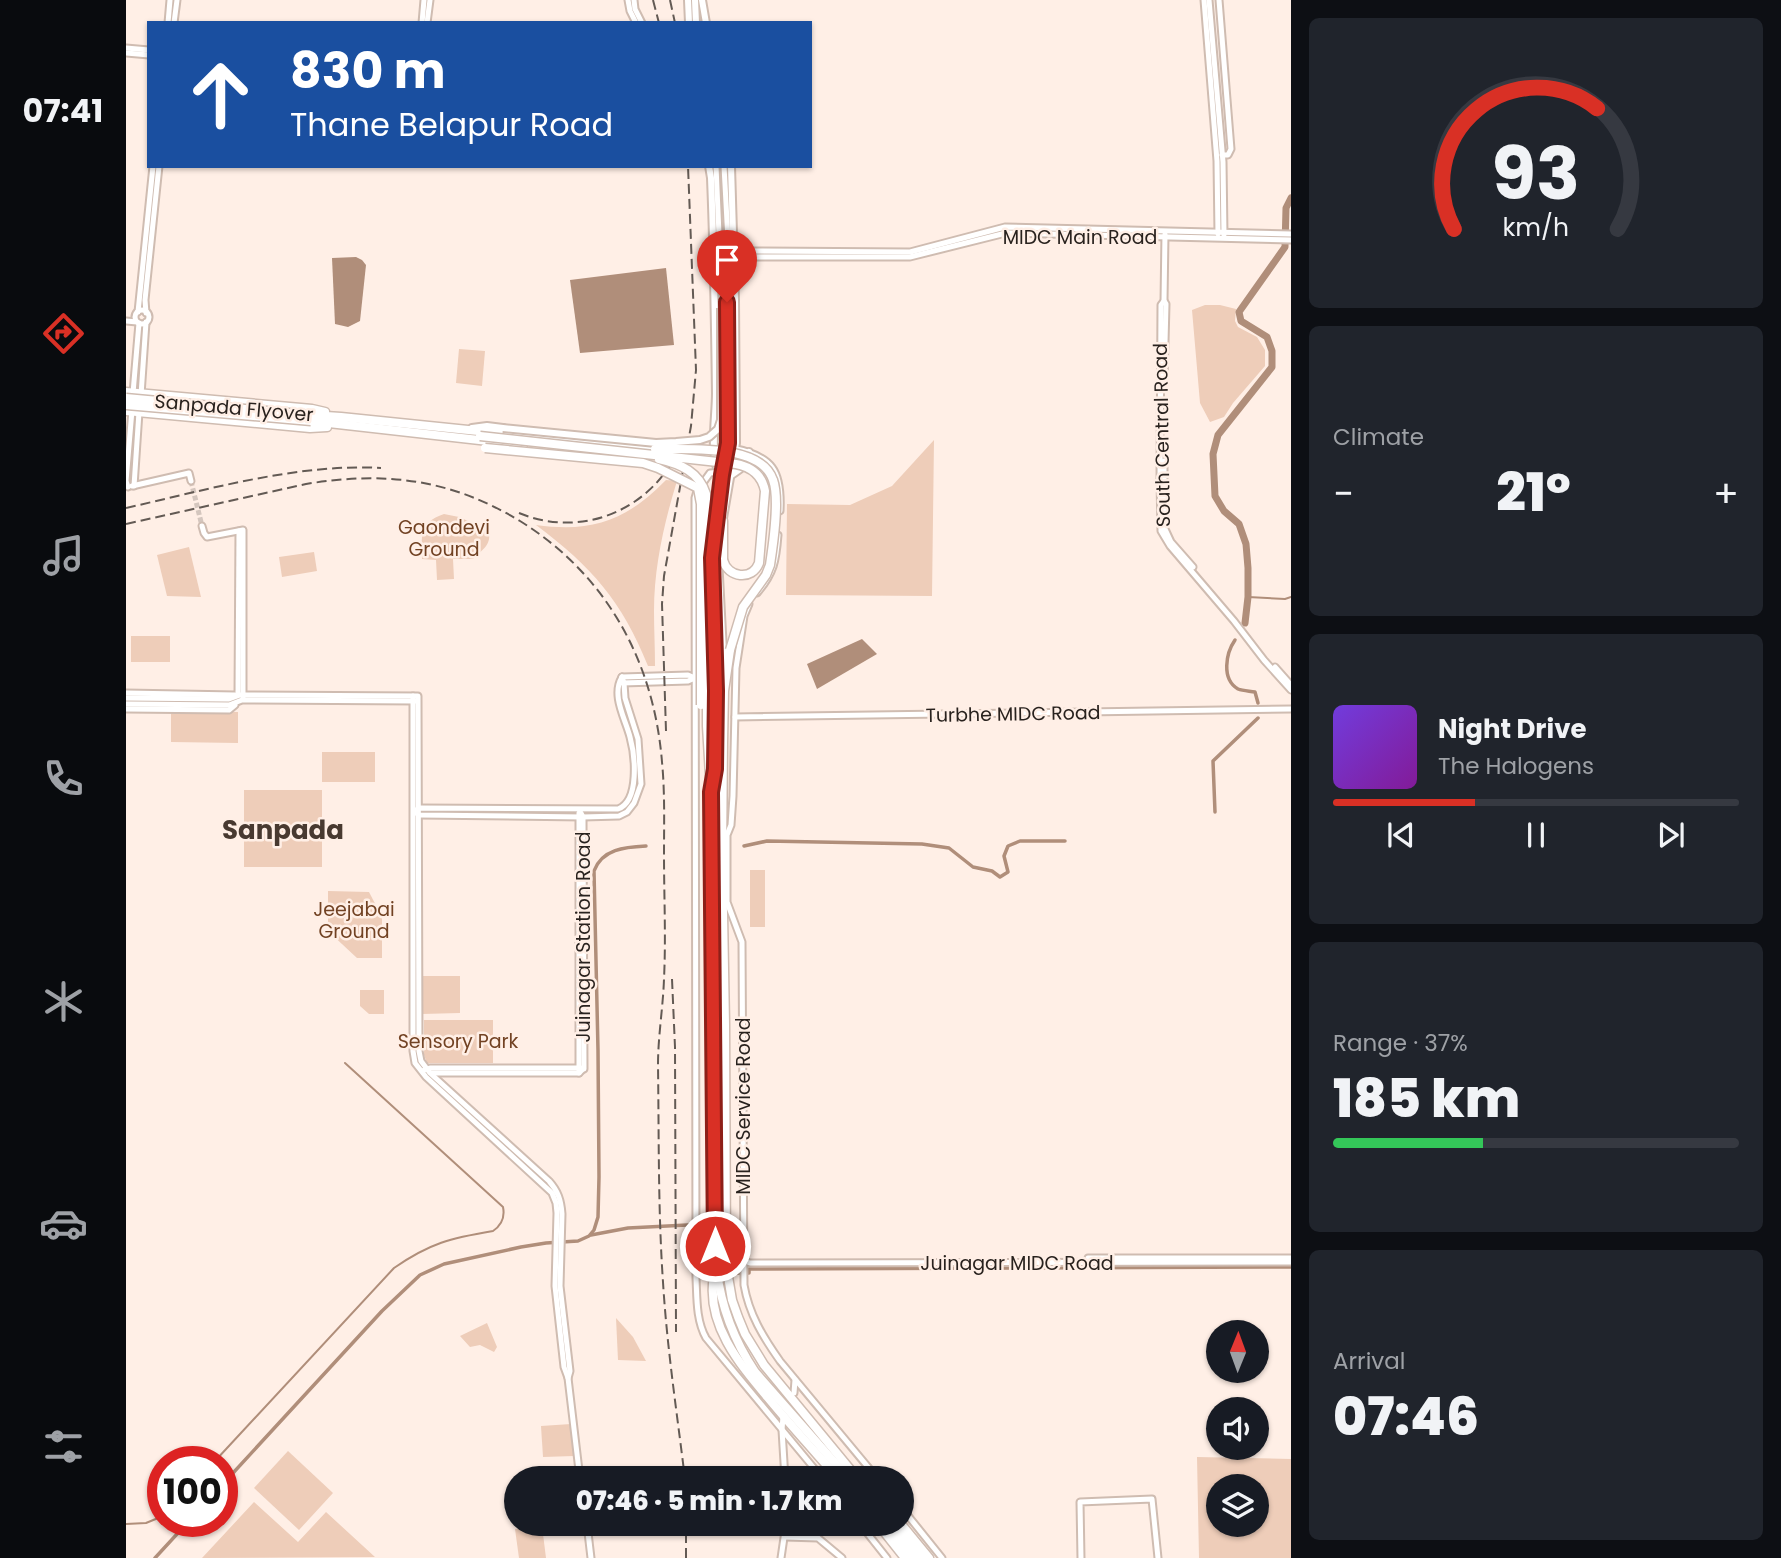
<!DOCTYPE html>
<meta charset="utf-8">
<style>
body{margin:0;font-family:Poppins,sans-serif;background:#20242c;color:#f1f3f6;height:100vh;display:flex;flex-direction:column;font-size:26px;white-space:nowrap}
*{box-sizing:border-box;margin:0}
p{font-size:23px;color:#9ea1a6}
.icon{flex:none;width:38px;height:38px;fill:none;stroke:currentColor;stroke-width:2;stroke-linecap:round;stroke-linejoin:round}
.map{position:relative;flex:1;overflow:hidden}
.sheet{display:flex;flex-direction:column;gap:18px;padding:18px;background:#0d0f14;width:490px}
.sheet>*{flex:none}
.banner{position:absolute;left:21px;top:21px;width:665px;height:147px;border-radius:0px;box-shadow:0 2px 5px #0004;background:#1a4fa0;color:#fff;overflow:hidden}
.needle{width:46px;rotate:1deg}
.controls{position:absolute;left:1080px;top:1320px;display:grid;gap:14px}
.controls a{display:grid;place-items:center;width:63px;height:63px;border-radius:50%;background:#171b24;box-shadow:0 2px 5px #0004;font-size:35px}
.speed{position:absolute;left:21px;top:1446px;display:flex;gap:14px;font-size:35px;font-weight:700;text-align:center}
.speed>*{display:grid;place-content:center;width:91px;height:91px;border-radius:50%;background:#171b24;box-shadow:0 2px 5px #0004;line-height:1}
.speed .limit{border:10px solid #d22;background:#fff;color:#111}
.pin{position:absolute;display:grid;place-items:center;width:60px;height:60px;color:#fff;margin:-72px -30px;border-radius:50% 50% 50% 0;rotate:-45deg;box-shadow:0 0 7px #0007}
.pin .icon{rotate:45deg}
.me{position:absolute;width:77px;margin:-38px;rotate:0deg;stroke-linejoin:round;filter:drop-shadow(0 0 5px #0008)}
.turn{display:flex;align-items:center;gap:24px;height:147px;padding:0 28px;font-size:32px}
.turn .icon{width:91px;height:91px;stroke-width:2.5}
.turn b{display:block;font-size:49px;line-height:60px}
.big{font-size:52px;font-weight:800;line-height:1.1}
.sheet .tile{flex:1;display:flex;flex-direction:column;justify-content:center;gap:10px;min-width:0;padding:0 24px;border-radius:10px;background:#20242c}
.sheet .dial{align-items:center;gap:0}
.dial svg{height:182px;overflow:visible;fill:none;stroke:#363941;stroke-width:7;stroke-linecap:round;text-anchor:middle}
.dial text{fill:#f1f3f6;stroke:none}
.song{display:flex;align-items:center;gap:21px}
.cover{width:84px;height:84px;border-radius:10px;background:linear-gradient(135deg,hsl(260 70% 55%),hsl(290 70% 35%))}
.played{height:7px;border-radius:4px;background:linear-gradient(90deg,#d93025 35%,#363941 35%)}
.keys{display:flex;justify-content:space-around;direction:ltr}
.heat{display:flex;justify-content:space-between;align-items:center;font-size:38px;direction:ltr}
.charge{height:10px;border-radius:5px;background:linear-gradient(90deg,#34c759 37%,#363941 0)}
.trip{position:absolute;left:378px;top:1466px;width:410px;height:70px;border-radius:35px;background:#171b24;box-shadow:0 2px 5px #0004;font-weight:800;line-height:70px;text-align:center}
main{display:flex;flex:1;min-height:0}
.tab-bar{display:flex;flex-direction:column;width:126px;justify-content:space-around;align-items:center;background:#090b0e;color:#9ea1a6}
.tab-bar .icon{width:49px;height:49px}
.tab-bar .active{color:#d93025}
.tab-bar b{font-size:32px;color:#f1f3f6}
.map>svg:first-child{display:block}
</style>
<main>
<nav class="tab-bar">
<b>07:41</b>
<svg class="icon active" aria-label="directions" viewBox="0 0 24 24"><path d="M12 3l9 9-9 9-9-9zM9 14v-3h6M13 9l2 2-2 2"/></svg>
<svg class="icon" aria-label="music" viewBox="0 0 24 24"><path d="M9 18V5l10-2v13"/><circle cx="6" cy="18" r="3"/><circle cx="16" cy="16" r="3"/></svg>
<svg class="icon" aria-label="phone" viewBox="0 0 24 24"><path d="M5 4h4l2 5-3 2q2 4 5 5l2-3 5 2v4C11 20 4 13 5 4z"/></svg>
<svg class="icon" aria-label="climate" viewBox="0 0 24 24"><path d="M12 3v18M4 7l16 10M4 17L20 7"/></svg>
<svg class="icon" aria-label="car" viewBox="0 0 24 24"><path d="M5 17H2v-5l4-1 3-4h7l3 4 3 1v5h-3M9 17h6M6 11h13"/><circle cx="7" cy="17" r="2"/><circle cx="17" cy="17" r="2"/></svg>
<svg class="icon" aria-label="filters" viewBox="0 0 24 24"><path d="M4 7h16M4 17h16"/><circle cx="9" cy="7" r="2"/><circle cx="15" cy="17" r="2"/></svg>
</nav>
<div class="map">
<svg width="1165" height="1558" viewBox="0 0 1165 1558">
<rect width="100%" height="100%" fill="#ffefe6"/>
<g fill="#eecdb9" fill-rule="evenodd">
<path d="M1079 305H1094L1110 309 1109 321 1112 327 1131 337 1139 350V366L1107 403 1098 417 1084 422 1074 403 1066 310Z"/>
<path d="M333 349 359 351 356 386 330 383Z"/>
<path d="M808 440 806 596 660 595 661 504 724 505 766 486Z"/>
<path d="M540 480 551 481C538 523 528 567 528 611 528 629 529 648 529 666H522C496 601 466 567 410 525 467 533 501 520 540 480Z"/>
<path d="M318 514 333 517 362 530C367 544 356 550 347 559H327L328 579 311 580 310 560 296 559C296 536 292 523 318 514Z"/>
<path d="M63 547 75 597 41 596 31 555Z"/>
<path d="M188 552 191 571 156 577 153 557Z"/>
<rect x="5" y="636" width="39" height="26"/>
<path d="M45 711 112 712V743L45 742Z"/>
<rect x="196" y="752" width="53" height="30"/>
<rect x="118" y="790" width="78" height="77"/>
<rect x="624" y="870" width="15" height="57"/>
<path d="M202 891 243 892 256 917V958H231L202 931Z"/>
<path d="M296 976H334V1013L296 1014Z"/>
<path d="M234 990H258V1014H243L234 1006Z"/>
<path d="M298 1020H367V1063H301L298 1055Z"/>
<path d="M490 1318 507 1337 520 1361 492 1360Z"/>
<path d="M361 1323 371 1347 368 1352 354 1345 344 1347 334 1336Z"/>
<path d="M445 1424 448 1456 417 1457 415 1426Z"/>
<path d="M162 1451 207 1493 173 1530 128 1488Z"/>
<path d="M1071 1457 1165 1459V1558H1073ZM1092 1486H1130V1524H1092Z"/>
<path d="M128 1502 172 1542 200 1512 249 1557 76 1558Z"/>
<path d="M416 1526 420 1558H393L389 1529Z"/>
</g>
<g fill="#b08e7a">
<path d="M230 257 236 260 240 265 234 321 222 327 209 324 206 258Z"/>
<path d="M540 268 548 345 454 353 444 280Z"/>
<path d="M736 639 751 654 691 689 681 664Z"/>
</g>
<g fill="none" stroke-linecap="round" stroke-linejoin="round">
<g stroke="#b08e7a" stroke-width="2">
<path d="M1122 597 1159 599 1165 597"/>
<path d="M89 1461 268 1268C304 1243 325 1238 367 1231 376 1225 379 1217 377 1207L219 1063"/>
<path d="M0 1524 20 1523 37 1516"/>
</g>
<g stroke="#b08e7a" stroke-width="3.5">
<path d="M1109 640C1100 653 1095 679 1112 689 1117 691 1124 691 1129 692L1132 703"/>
<path d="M1089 812 1087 761 1132 718"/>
<path d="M618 846 641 841 796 844 823 848 847 867 866 871 874 877 882 872 878 856 882 846 894 841H939"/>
<path d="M465 1235 502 1228 581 1224 610 1246 611 1273H623V1269L1165 1267"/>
<path d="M96 1485 256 1311 294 1275 318 1264 395 1247 420 1243 452 1241 463 1236 468 1230 472 1217 473 1177 472 1050 468 871C476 849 499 847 520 846"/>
<path d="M29 1558 63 1521"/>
</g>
<path stroke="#b08e7a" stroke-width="7" d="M1119 623 1122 597V568L1120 544 1113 524 1098 511 1089 496 1087 454 1092 435 1146 367V351L1141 337 1115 321 1113 312 1159 247 1160 208 1165 198"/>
<path stroke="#d4c6be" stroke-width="5" stroke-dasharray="5 2.5" stroke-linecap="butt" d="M65 481 76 526"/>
<defs>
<g id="secondary">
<path d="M502 0 504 11 510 23"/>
<path d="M508 0 509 9 516 23"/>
<path d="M1078 0 1091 161 1092 234"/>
<path d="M1083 0 1097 162 1098 235"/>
<path d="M1093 0 1105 149 1102 155H1096"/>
<path d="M42 23 44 0"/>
<path d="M48 23 51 0"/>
<path d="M296 23 298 0"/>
<path d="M301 23 304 0"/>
<path d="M0 48 23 50"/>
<path d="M0 53 23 55"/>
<path d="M590 166 594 257"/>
<path d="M598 166 602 240 608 257H784L880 233 1165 240"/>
<path d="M1039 234 1038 301 1035 305 1034 479 1035 531 1044 546 1108 621 1138 660 1165 690"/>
<path d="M605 246 611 250 619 251 784 252 879 227 1165 234"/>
<path d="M596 250 600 266 601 299"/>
<path d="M1038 301 1040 304 1038 381"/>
<circle cx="16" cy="317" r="7"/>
<path d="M12 312 27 166"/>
<path d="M20 313 19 300 33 166"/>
<path d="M0 321 11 322"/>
<path d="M7 393 13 323"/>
<path d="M15 395 20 322"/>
<path d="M606 448C647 456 656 471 654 511"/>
<path d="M1038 461V527L1045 542 1067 567"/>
<path d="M604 476 596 472 584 473 571 491 569 498 570 1278C571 1298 570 1320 580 1338L697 1479"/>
<path d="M6 486 63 473 65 481"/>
<path d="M8 486 13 412"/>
<path d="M2 487 0 481 6 410"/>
<path d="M76 526 78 533 81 537 117 530V697"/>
<path d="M631 593C648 573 650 561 652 535"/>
<path d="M623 604 618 616 610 668 607 796 605 825 601 835V902L616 942 618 1285C623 1314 637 1337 654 1361L752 1479"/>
<path d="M1149 667 1165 685"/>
<path d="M496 677 562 675 569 678"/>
<path d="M496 683 562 681 569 678"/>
<path d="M0 693 109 695"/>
<path d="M112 695 113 531"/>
<path d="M287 696V1051L289 1063 300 1077 426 1193 430 1203 431 1213 429 1286 438 1367 442 1378"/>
<path d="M0 698 103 699 114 695 292 696 293 1051 295 1061 304 1073 423 1181C432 1191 435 1200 436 1214L434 1286 444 1371 442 1378 454 1479"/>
<path d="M0 704 103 705 116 700 290 701"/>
<path d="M0 709 103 710 109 705"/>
<path d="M609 717 1165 709"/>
<path d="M290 810 293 808 492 809C514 801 509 755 504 737 499 718 485 695 496 677"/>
<path d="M290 813 293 815 457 817 493 816 501 812 508 803 515 784 512 739 499 698 498 683 496 677"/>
<path d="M453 813V1073"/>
<path d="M455 813 457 817 458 1069"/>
<path d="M298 1070 304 1068H455"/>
<path d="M305 1073H453L456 1070"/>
<path d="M962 1258H1165"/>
<path d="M618 1261 624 1263 1165 1262"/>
<path d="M668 1393 669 1380"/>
<path d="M657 1416 656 1430 659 1479"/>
<path d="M775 1507 816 1558"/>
<path d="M461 1524 465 1558"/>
<path d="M734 1524 761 1558"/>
<path d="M659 1537 692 1538 716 1558"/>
<path d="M655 1558 660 1524"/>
<path d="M955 1558 954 1502 1026 1499 1032 1558"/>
</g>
<g id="primary">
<path d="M562 0 563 23"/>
<path d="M569 0 570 23"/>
<path d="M576 0 580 23"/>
<path d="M583 166 585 178C588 250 589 321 590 393 590 420 583 452 594 477"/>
<path d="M591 252 594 266 593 290"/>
<path d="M610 273 616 262 628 257"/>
<path d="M346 428 361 426 377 428"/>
<path d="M604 476 614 469 623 452"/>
<path d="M596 524 610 443 609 300 605 166"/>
<path d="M594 541 592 558 598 670"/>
<path d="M586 783 589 769 590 691 586 559 596 475 602 443 601 302 594 286"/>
</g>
<g id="highway">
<path d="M0 392 186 409 199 412"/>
<path d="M0 411 184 428 201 427"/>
<path d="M185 415 215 417 529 449"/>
<path d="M185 421 397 445"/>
<path d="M597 521V560"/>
<path d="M604 650 598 691 597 743 596 857 599 1025 600 1265 606 1300 612 1317 619 1334 638 1365 732 1479"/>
<path d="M581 705V726L585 792 589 1246C590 1293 603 1333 629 1372L723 1479"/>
<path d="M588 1276C579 1327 618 1369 648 1405 669 1430 691 1454 713 1479"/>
<path d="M752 1524 779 1558"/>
<path d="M760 1524 787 1558"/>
<path d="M768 1524 795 1558"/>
<path d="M775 1524 803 1558"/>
</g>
</defs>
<use href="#secondary" stroke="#cfbcb1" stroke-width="9"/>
<use href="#primary" stroke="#cfbcb1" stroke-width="10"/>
<use href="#highway" stroke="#cfbcb1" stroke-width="11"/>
<use href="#secondary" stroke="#fff" stroke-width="5"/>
<use href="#primary" stroke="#fff" stroke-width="6"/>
<use href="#highway" stroke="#fff" stroke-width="8"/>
<g stroke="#635a54" stroke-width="2" stroke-dasharray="10 5" stroke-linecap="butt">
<path d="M527 0 533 23"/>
<path d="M544 0 549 23"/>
<path d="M0 508C80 490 173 463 255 468"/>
<path d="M393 513C458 540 530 508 556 442"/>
<path d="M0 524 180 484C259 471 325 479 394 521 481 575 528 662 536 762 539 793 538 824 538 855 538 896 540 938 538 979 537 1008 532 1036 532 1065 533 1137 532 1210 537 1282 541 1348 551 1413 559 1479"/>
<path d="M540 731 536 604 538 576 565 426 570 370 562 166"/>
<path d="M546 979 549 1047 550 1332"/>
<path d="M560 1558V1524"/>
</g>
<defs>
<path id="primary-bridge" d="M377 428 530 443 550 442 574 440 583 437 592 429 595 420V308"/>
<g id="highway-bridge">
<path d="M0 398 185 415"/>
<path d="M0 405 185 421"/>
<path d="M354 436 610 464C626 467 636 475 639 491L633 563C626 581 602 578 597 560"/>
<path d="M359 448 517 463 532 468 572 488 575 504V705"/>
<path d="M529 449C561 450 635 443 647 480 654 499 647 545 644 565L640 575 617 607 604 650"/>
<path d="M533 459C555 464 573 472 580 494L581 705"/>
</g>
</defs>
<use href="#primary-bridge" stroke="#cfbcb1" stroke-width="10" stroke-linecap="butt"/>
<use href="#highway-bridge" stroke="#cfbcb1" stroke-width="11" stroke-linecap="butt"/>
<use href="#primary-bridge" stroke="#fff" stroke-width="6"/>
<use href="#highway-bridge" stroke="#fff" stroke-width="8"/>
</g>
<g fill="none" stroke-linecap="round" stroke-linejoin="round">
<defs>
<path id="route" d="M589 1246 585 792 589 769 590 691 586 558 596 475 602 443 601 302"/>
</defs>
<use href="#route" stroke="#8d1f18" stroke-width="18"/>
<use href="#route" stroke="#d93025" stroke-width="12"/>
</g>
<g text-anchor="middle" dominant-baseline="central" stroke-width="5" stroke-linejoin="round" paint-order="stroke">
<g font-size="19" fill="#29221e" stroke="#ffefe6">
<text x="954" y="237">MIDC Main Road</text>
<text transform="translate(108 408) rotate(5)">Sanpada Flyover</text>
<text transform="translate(1036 435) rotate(-91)">South Central Road</text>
<text transform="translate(887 714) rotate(-1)">Turbhe MIDC Road</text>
<text transform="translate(457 937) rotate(-90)">Juinagar Station Road</text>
<text transform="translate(617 1106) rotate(-90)">MIDC Service Road</text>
<text x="891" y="1263">Juinagar MIDC Road</text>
</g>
<g font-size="19" fill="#724223" stroke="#ffefe6">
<text x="318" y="527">Gaondevi<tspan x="318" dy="22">Ground</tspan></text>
<text x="228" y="909">Jeejabai<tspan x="228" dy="22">Ground</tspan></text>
<text x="332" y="1041">Sensory Park</text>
</g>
<g font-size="26" font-weight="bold" fill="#483930" stroke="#ffefe6">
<text x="157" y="830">Sanpada</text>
</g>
</g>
</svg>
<div class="controls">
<a><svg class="needle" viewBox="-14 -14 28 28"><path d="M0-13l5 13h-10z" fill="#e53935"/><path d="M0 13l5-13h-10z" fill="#9ea1a6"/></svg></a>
<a><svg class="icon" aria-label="sound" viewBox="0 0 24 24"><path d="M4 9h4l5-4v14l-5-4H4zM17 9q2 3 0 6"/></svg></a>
<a><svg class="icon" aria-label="layers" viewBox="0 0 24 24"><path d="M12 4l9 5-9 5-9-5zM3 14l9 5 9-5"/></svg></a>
</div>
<div class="speed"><div class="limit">100</div></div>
<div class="pin" style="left:601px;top:302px;background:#d93025"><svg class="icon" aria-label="arrive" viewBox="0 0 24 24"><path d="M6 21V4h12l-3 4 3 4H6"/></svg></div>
<svg class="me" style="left:589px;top:1246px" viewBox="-20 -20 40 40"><circle r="17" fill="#d93025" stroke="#fff" stroke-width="3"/><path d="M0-11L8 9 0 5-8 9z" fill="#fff"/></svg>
<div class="trip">07:46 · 5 min · 1.7 km</div>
<div class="banner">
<div class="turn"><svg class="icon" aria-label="ahead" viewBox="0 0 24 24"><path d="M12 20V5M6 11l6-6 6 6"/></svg><div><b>830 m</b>Thane Belapur Road</div></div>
</div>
</div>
<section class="sheet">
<div class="tile dial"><svg viewBox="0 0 100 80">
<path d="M14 69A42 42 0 1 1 86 69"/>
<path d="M14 69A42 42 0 0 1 77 16" stroke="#d93025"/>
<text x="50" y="56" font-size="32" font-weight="700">93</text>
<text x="50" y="72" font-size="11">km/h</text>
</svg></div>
<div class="tile"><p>Climate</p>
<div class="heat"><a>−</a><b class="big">21°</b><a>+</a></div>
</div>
<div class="tile">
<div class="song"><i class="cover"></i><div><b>Night Drive</b><p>The Halogens</p></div></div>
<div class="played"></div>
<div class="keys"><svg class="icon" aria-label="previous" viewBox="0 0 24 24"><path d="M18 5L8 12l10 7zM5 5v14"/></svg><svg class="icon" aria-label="pause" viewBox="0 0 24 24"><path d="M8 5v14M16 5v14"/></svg><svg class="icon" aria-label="next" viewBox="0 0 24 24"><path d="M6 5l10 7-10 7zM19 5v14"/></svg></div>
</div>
<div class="tile"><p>Range · 37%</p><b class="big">185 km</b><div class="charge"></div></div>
<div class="tile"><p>Arrival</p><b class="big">07:46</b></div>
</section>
</main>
